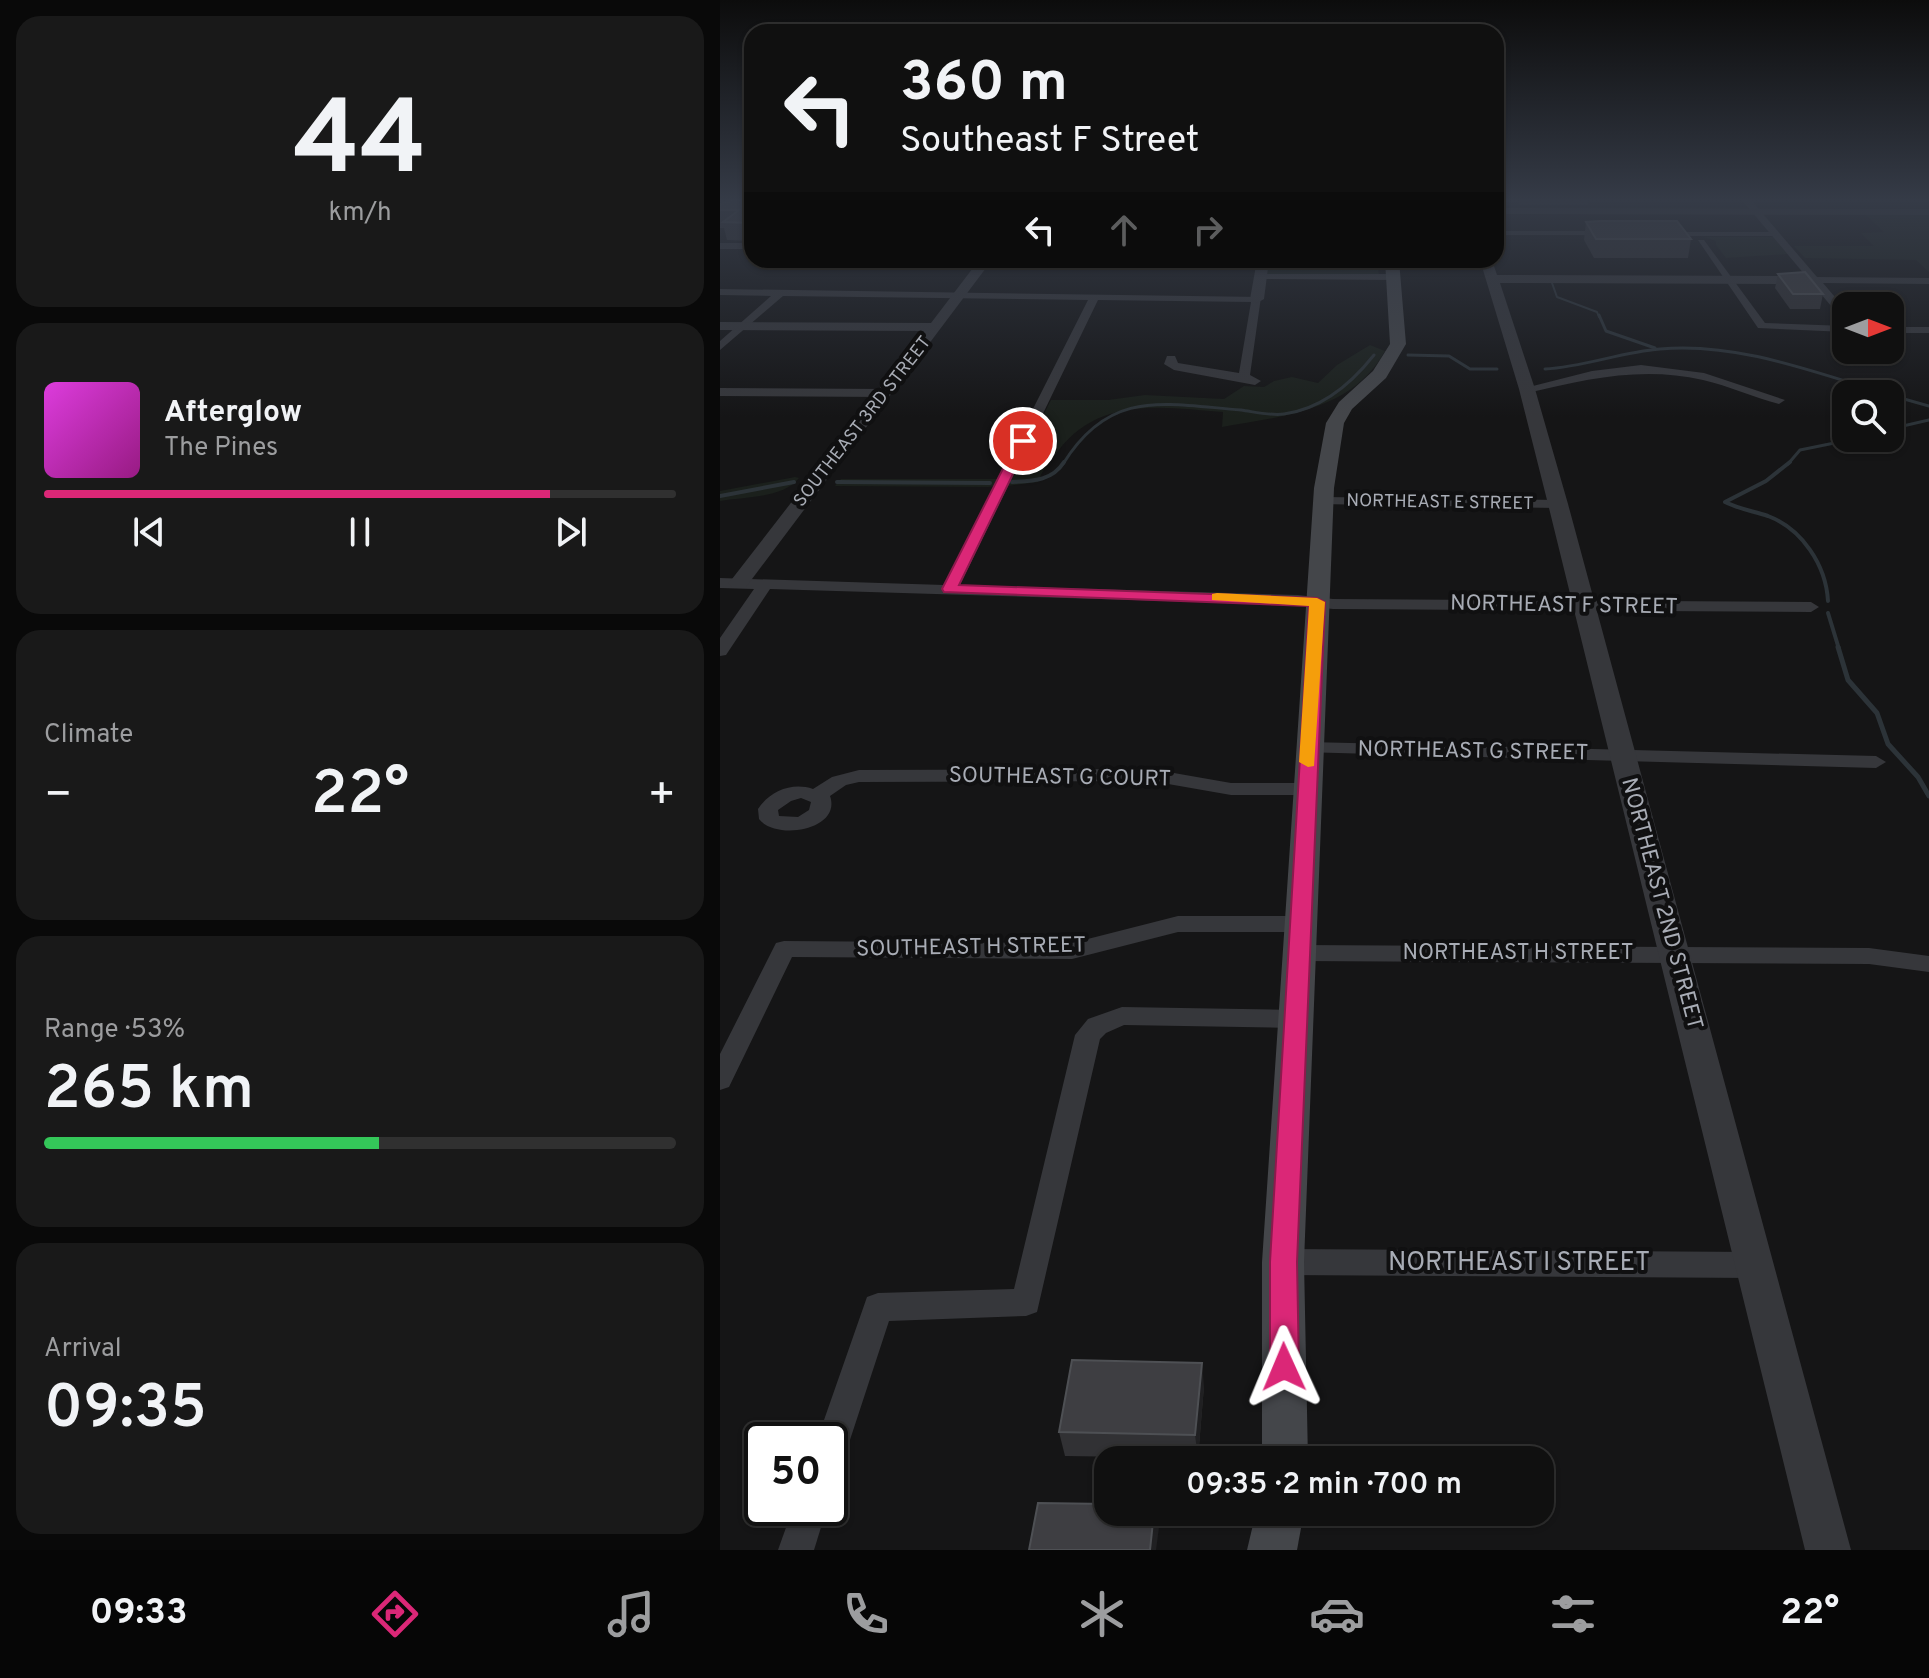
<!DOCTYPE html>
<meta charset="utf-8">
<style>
body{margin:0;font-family:Overpass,sans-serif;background:#191919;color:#f1f3f6;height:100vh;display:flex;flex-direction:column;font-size:30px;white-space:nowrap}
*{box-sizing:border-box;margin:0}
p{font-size:26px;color:#9c9d9f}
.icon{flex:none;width:44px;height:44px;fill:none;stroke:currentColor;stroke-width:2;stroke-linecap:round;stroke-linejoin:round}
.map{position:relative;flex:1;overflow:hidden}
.sheet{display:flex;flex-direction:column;gap:16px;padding:16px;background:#090909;width:720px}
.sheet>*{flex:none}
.top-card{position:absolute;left:24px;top:24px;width:760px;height:244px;border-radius:24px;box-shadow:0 2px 6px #0004,0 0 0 2px #303030;background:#101010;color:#f1f3f6;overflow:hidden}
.needle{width:52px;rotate:90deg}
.buttons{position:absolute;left:1112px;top:292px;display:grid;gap:16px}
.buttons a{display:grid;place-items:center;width:72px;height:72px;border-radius:16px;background:#101010;box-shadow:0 2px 6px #0004,0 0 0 2px #303030;font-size:40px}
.speed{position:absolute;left:24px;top:1422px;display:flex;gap:16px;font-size:40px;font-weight:700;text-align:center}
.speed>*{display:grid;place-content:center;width:104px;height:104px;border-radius:50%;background:#101010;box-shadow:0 2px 6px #0004,0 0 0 2px #303030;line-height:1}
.speed .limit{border:4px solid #111;border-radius:12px;background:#fff;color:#111}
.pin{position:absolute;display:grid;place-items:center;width:68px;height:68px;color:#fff;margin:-34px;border:4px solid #fff;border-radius:50%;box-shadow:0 2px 8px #0007}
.me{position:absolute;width:88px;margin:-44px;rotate:359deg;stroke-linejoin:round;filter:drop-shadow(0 0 6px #0008)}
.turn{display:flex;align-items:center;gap:28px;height:168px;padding:0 24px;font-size:36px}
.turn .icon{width:104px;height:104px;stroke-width:2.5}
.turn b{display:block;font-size:56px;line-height:68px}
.lanes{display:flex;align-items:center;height:76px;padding:0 24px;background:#0003;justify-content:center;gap:40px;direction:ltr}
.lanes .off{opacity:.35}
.big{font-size:60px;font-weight:600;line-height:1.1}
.sheet .tile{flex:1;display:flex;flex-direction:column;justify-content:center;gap:12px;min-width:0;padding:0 28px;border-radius:24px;background:#191919}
.sheet .dial{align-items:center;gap:0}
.dial b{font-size:104px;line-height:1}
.song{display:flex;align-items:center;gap:24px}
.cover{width:96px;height:96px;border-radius:12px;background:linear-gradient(135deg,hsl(300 70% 55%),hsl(310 70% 35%))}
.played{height:8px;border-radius:4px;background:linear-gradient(90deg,#db2777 80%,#303030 80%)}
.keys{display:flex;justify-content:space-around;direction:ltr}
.heat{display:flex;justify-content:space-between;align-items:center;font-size:44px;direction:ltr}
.charge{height:12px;border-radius:6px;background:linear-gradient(90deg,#34c759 53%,#303030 0)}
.trip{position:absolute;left:374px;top:1446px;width:460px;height:80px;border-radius:24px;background:#101010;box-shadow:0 2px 6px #0004,0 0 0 2px #303030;font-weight:600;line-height:80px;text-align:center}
.tab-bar{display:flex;height:128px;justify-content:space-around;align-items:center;background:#060606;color:#9c9d9f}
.tab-bar .icon{width:56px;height:56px}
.tab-bar .active{color:#db2777}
.tab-bar b{font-size:36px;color:#f1f3f6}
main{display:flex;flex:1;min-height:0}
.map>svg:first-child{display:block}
</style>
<main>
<section class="sheet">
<div class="tile dial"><b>44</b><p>km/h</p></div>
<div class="tile">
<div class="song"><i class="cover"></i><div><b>Afterglow</b><p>The Pines</p></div></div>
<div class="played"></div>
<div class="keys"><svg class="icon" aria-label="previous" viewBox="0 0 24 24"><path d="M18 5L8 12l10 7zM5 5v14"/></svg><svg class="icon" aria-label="pause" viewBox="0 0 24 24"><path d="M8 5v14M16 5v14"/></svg><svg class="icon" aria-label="next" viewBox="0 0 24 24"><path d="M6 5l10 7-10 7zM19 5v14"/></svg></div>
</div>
<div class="tile"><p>Climate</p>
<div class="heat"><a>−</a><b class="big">22°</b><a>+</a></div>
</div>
<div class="tile"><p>Range · 53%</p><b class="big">265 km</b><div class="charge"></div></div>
<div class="tile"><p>Arrival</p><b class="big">09:35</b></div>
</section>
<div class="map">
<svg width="1209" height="1550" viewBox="0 0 1209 1550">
<rect width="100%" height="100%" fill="#151516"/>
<g fill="#1b201c">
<path d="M1145 214 1209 215V272L1196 260 1085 258 1074 246H1154L1141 233 1164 232Z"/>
<path d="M984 237H1053L1068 254 1006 258 996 245V241Z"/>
<path d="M548 260H657L659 275H552L546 274Z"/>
<path d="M650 345 665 351C632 411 563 416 502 427L503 412C443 407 379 396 338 451 330 461 322 470 318 482L287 486 331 400H388L425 395 504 399 524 386 544 387 554 381 572 377 598 383 617 365Z"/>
<path d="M75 477 79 478C64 498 24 497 0 501V491Z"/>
<path d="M121 479H280L277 486 268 487 115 486Z"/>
</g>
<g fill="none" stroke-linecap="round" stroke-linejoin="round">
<path stroke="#2c3338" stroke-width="2" d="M832 283 837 297 877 312 879 317"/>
<g stroke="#2c3338" stroke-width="3">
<path d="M879 315 886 331 935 348"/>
<path d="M688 355 729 356 750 369H777"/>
<path d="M825 369C864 367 901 352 940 349 1017 342 1094 372 1167 394"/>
<path d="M1170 395 1209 406"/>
<path d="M1170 429 1209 420"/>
<path d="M343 464C390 388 444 404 521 410 535 412 551 416 564 414 602 409 631 384 654 355"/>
<path d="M1068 464 1080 450 1139 438"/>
</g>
<g stroke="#2c3338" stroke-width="4">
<path d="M1070 462 1046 481 1005 502C1019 509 1033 511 1048 516 1082 529 1106 565 1108 601"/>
<path d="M117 482 270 483"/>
<path d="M292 482C313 481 332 481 344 462"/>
<path d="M0 496 74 482"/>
<path d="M1108 613 1119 649"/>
</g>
<path stroke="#2c3338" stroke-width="5" d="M1118 647 1128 680 1157 713 1168 744 1198 777 1209 796"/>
<g fill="#36373b" fill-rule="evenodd">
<path d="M776 231H886L890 233 886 235H776Z"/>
<path d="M946 232H1055L1059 234 1055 236H943Z"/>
</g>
<g fill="#36373b" fill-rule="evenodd">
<path d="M1022 200H1031L1097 277 1209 278V284L1103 283 1126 310V320L1122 319Z"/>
<path d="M978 240H984L1045 323 1126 326V332L1038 328Z"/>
<rect x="0" y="243" width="32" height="6"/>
<path d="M540 274H674L679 277 674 280 536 279 535 277Z"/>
<path d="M0 289 541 297 530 375 541 381 535 385 454 370 444 364 447 356H455L458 363 519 373 531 302 378 300 240 585 578 595 613 599 1091 602 1099 607 1091 612 613 609 578 605 50 589 6 655 0 656V638L34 589 0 588V578L224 585 368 300 63 296 0 350V341L51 296 0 295Z"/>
<rect x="1170" y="327" width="39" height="6"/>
<path d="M921 365 984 373 1065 400 1059 404C1033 397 1009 386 983 380 922 366 867 379 807 393L801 389 872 371Z"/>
<path d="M0 388 166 389 172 393 166 397 0 396Z"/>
<path d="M603 497 838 500 845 504 838 508 598 504 596 501Z"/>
<path d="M589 742 1156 756 1166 762 1156 768 582 752 579 748Z"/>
<path d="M431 769 511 783H586L596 789 586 795H511L431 781 139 782 126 785 110 796C122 830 56 841 39 819L38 809C50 791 72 782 93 789L112 777 139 770ZM81 798 91 802 89 810 78 817 59 816 58 810 71 801Z"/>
<path d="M458 916H579L587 918 590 924 587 930 579 932H458L352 959 72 957 9 1087 0 1090V1054L56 943 64 941 352 943Z"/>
<path d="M578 945 1149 948 1209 956V972L1149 964 578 961 570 959 566 953 570 947Z"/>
<path d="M402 1007 574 1010 583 1012 586 1019 583 1026 574 1028 404 1025 386 1033 380 1039 317 1312 306 1316 169 1321 127 1449 122 1461 110 1466V1440H97L147 1297 158 1293 294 1289 355 1035 368 1019Z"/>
<path d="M563 1249 1035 1252 1045 1256 1050 1265 1045 1274 1035 1278 563 1275 553 1271 548 1262 553 1253Z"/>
<path d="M73 1508H107L94 1550H58Z"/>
</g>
<g fill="#36373b" fill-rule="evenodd">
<path d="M776 208 1209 209V215L776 214Z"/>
<path d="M259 260H272L26 587H12L8 583 12 579 204 331 0 330V322L211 323Z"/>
<path d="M537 260H549L544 299 537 303 530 299Z"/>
<path d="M760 260H772L777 275 1095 276 1102 280 1095 284 780 283 815 389 848 504 1131 1550H1085L828 504 799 389Z"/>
</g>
<g fill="#44464a" fill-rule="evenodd">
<path d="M665 260H679L686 344 666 378 632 409 624 423 614 488 584 1262 588 1460H542V1262L594 488 606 423 619 402 653 371 670 344Z"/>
<path d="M536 1512H584L577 1550H527Z"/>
</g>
</g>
<g fill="#313134">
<path d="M32 200V241L7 240 4 228H0V204Z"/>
<path d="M798 200H868V205H800Z"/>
<path d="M866 222 971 239 968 258H874L864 240Z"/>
<path d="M1058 274 1103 294 1100 309H1070L1055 288Z"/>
<path d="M484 1386 478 1458 345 1456 339 1432Z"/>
</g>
<g fill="#202022">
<path d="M482 1363 484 1386 478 1458 475 1435Z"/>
<path d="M434 1512H436L439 1527 436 1550H430Z"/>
</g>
<g fill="#3e3e42" stroke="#4e5054" stroke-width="2">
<path d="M15 200H32V223L3 222 19 210H0V204Z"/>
<path d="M880 221H957L971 239H876L866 222Z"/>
<path d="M1085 272 1103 294H1073L1058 274Z"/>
<path d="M352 1360 482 1363 475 1435 339 1432Z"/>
<path d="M318 1503 388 1504V1512H434L430 1550H309Z"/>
</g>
<linearGradient id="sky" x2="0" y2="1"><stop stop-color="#0c0c0c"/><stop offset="0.48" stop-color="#353b47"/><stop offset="1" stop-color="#353b47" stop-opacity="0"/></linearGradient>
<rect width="1209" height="417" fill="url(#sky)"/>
<path fill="#db2777" stroke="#8e194d" stroke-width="2" d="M303 437 309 441 239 585 597 598 605 602 577 1262 579 1367 575 1376 564 1380 554 1376 550 1367V1262L589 606 224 592 222 589 297 441Z"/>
<path fill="#f59e0b" d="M497 593 597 598 605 602 594 766 588 767 579 762 589 606 492 600V594Z"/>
<g text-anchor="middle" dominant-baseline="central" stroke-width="8" stroke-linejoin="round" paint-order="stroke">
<g font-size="18" fill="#a8acb5" stroke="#101011">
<text transform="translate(143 422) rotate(-52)">SOUTHEAST 3RD STREET</text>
<text transform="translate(720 503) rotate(1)">NORTHEAST E STREET</text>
</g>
<g font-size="22" fill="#a8acb5" stroke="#101011">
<text transform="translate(844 606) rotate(1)">NORTHEAST F STREET</text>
<text transform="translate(753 752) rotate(1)">NORTHEAST G STREET</text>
<text transform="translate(340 778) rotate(1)">SOUTHEAST G COURT</text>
<text transform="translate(941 904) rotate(75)">NORTHEAST 2ND STREET</text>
<text transform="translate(251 948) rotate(-1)">SOUTHEAST H STREET</text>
<text x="798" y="953">NORTHEAST H STREET</text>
</g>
<g font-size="26" fill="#a8acb5" stroke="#101011">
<text x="799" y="1263">NORTHEAST I STREET</text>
</g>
</g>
</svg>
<div class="buttons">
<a><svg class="needle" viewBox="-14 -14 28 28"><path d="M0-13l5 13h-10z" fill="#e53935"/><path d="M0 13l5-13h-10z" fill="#9c9d9f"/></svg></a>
<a><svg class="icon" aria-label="search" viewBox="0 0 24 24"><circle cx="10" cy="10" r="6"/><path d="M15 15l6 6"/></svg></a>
</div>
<div class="speed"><div class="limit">50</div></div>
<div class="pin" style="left:303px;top:441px;background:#d93025"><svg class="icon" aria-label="arrive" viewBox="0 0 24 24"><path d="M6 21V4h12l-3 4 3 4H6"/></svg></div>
<svg class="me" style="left:564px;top:1367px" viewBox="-20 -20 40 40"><path d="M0-17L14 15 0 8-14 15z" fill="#db2777" stroke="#fff" stroke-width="4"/></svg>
<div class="trip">09:35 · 2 min · 700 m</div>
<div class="top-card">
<div class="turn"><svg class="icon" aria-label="left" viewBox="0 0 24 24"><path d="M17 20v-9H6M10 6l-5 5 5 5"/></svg><div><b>360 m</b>Southeast F Street</div></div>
<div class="lanes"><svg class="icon" aria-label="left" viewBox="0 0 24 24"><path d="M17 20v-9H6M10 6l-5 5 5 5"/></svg><svg class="icon off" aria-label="ahead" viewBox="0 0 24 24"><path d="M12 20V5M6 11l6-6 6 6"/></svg><svg class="icon off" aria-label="right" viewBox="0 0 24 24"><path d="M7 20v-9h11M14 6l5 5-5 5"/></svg></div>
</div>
</div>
</main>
<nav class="tab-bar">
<b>09:33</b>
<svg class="icon active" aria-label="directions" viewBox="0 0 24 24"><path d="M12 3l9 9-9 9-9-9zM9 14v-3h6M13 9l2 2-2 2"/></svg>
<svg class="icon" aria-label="music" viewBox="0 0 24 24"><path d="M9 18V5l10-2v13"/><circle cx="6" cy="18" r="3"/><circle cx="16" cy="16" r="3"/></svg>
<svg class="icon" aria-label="phone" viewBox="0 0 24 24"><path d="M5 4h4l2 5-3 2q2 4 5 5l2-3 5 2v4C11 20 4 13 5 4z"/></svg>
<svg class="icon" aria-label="climate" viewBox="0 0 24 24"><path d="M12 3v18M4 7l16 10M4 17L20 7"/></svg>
<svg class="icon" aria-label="car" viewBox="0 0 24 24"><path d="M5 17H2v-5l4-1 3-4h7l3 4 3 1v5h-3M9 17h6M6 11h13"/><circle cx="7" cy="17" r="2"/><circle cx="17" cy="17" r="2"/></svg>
<svg class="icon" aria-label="filters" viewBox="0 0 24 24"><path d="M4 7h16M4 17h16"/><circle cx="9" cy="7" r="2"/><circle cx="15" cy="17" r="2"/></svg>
<b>22°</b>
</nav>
